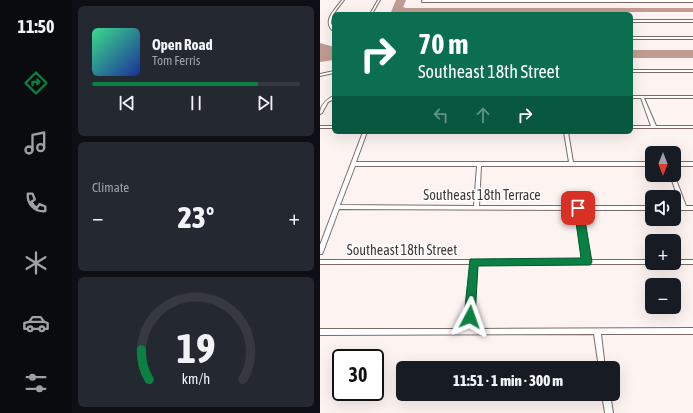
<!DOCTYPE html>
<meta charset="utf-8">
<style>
body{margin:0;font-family:"Asap Condensed",sans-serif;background:#242831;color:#f1f3f6;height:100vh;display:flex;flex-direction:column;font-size:15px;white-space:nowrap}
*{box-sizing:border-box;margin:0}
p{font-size:13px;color:#9ea1a6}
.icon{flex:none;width:22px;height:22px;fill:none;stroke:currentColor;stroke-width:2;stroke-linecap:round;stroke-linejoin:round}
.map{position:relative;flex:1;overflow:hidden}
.drawer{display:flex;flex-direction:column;gap:6px;padding:6px;background:#0d0f14;width:248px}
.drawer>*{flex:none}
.top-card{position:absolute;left:12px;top:12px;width:301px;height:122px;border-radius:6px;box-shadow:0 4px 16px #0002;background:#0b6e4f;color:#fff;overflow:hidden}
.needle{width:26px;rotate:180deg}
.controls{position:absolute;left:325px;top:146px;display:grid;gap:8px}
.controls a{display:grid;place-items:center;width:36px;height:36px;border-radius:6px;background:#171b24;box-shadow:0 4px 16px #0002;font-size:20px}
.speed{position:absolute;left:12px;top:349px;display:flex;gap:8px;font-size:20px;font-weight:700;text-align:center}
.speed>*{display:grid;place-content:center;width:52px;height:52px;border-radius:50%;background:#171b24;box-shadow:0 4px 16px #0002;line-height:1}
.speed .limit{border:2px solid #111;border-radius:6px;background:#fff;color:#111}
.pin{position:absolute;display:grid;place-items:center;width:34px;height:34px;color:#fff;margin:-17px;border-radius:8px;box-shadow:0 2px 6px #0006}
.me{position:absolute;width:44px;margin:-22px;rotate:4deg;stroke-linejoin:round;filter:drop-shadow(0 0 3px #0008)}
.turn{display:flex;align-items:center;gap:14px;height:84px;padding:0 20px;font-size:18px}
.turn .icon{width:52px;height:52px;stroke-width:2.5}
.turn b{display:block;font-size:28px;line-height:34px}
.lanes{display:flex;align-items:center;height:38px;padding:0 20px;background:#0003;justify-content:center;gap:20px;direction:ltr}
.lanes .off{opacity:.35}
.big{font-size:30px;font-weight:800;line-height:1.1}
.drawer .card{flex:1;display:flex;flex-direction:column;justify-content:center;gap:6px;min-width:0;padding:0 14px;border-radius:6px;background:#242831}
.drawer .dial{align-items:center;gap:0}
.dial svg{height:104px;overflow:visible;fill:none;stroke:#363941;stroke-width:7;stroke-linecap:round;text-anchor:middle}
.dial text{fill:#f1f3f6;stroke:none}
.song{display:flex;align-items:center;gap:12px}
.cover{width:48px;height:48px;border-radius:6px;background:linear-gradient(135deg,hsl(150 70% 55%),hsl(230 70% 35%))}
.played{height:4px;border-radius:2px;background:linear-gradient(90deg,#0b8043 80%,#363941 80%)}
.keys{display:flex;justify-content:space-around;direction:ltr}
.heat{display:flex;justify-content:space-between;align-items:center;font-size:22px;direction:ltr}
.trip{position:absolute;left:76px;top:361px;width:224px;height:40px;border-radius:6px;background:#171b24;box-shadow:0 4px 16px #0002;font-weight:800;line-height:40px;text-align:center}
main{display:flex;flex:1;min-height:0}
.tabs{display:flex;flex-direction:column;width:72px;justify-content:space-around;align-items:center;background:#090b0e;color:#9ea1a6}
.tabs .icon{width:28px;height:28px}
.tabs .selected{color:#0b8043}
.tabs b{font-size:18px;color:#f1f3f6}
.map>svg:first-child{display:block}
</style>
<main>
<nav class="tabs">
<b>11:50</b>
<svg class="icon selected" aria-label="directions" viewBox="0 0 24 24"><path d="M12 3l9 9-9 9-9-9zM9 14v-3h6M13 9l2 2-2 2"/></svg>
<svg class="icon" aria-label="music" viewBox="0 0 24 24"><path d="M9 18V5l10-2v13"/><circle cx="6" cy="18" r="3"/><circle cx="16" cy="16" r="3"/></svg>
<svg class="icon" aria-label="phone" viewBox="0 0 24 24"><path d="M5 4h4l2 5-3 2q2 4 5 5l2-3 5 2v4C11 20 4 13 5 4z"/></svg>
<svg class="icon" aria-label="climate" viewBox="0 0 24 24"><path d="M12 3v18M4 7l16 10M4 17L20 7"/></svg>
<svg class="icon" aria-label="car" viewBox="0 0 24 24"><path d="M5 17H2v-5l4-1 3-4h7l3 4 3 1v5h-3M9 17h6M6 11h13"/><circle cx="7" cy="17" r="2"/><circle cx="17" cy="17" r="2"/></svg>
<svg class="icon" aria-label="filters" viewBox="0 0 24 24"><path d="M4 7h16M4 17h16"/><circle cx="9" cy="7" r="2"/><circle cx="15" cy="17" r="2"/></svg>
</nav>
<section class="drawer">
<div class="card">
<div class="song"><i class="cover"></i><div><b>Open Road</b><p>Tom Ferris</p></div></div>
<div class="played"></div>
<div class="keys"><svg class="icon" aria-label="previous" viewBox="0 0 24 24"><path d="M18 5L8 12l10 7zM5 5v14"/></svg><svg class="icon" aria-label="pause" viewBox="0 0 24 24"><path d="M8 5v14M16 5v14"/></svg><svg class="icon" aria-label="next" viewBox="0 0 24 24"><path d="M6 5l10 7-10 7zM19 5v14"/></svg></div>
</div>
<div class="card"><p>Climate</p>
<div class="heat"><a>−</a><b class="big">23°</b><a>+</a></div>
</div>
<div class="card dial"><svg viewBox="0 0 100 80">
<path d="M14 69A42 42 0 1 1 86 69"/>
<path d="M14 69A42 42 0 0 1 8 46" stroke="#0b8043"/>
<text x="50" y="56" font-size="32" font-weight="700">19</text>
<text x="50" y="72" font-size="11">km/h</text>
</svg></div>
</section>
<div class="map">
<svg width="373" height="413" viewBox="0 0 373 413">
<rect width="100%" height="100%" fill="#fdf4f2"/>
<g fill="#c29b93">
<path d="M76 0H86L83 7 86 8H373V12H71Z"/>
<path d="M0 43 14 47V60L0 62Z"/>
<rect x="311" y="50" width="62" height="8"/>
</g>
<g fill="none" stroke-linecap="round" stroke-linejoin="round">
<defs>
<g id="minor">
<path d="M22 0H24C20 6 11 14 11 23 12 26 14 28 14 32 1 21 15 10 22 0Z"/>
<path d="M58 0H60L52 14H50Z"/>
<path d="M103 0H373V2H102V1Z"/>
<rect x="311" y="20" width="62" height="2"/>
<rect x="311" y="37" width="62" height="2"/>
<rect x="311" y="70" width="62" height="2"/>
<path d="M14 71V73L0 76V74Z"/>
<path d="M13 96H14V99L8 102 2 113 0 114C0 105 6 100 13 96Z"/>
<path d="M311 96H373V98H324L336 126H373V128H311V126H331L321 98H311Z"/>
<rect x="0" y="126" width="14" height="2"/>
<path d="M43 132H47L36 162H249L244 132H248L253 162H332V166H161L159 206H332V210H261L269 260H332V263H334L332 264H157L152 329 373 328V334H281L285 368H279L274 334 0 335V329H146L151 264H0V260H264L256 210 19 209 3 252 2 254H0V245ZM35 166H157L154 206 20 205Z"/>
<rect x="354" y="162" width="19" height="4"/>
<path d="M354 174 366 206H373V210H354V206H361L350 175Z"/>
<path d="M354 260H373V264H354L352 263H354Z"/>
<path d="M282 394H290L293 413H285Z"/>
</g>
</defs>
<use href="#minor" stroke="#7e6b66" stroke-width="2"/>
<use href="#minor" fill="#fff" fill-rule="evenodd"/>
</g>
<path fill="#0b8043" stroke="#07532c" d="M258 204 263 208 272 262 270 265 158 266 155 317 154 321 150 323 146 321 144 317 150 259 261 258 254 208Z"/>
<g text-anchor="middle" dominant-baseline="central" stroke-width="3" stroke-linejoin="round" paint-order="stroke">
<g font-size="14" fill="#433a38" stroke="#fff">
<text x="162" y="195">Southeast 18th Terrace</text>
<text x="82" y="250">Southeast 18th Street</text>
</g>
</g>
</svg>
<div class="controls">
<a><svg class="needle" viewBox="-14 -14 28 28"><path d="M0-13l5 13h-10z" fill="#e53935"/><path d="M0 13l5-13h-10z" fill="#9ea1a6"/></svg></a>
<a><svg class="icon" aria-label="sound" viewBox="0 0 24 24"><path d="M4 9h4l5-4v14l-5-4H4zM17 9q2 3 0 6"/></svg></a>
<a>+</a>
<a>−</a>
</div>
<div class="speed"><div class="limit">30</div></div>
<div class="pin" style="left:258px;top:208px;background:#d93025"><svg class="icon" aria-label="arrive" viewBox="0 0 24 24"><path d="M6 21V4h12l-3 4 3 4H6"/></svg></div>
<svg class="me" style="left:150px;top:317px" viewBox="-20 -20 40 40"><path d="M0-17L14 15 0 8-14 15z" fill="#0b8043" stroke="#fff" stroke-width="4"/></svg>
<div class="trip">11:51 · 1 min · 300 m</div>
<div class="top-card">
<div class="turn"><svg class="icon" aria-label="right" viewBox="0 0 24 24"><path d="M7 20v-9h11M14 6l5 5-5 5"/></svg><div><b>70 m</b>Southeast 18th Street</div></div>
<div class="lanes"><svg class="icon off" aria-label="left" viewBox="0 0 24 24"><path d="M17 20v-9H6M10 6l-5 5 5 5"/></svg><svg class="icon off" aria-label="ahead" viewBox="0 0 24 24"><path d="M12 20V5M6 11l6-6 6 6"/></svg><svg class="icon" aria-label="right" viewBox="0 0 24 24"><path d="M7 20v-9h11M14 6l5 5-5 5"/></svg></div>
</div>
</div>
</main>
